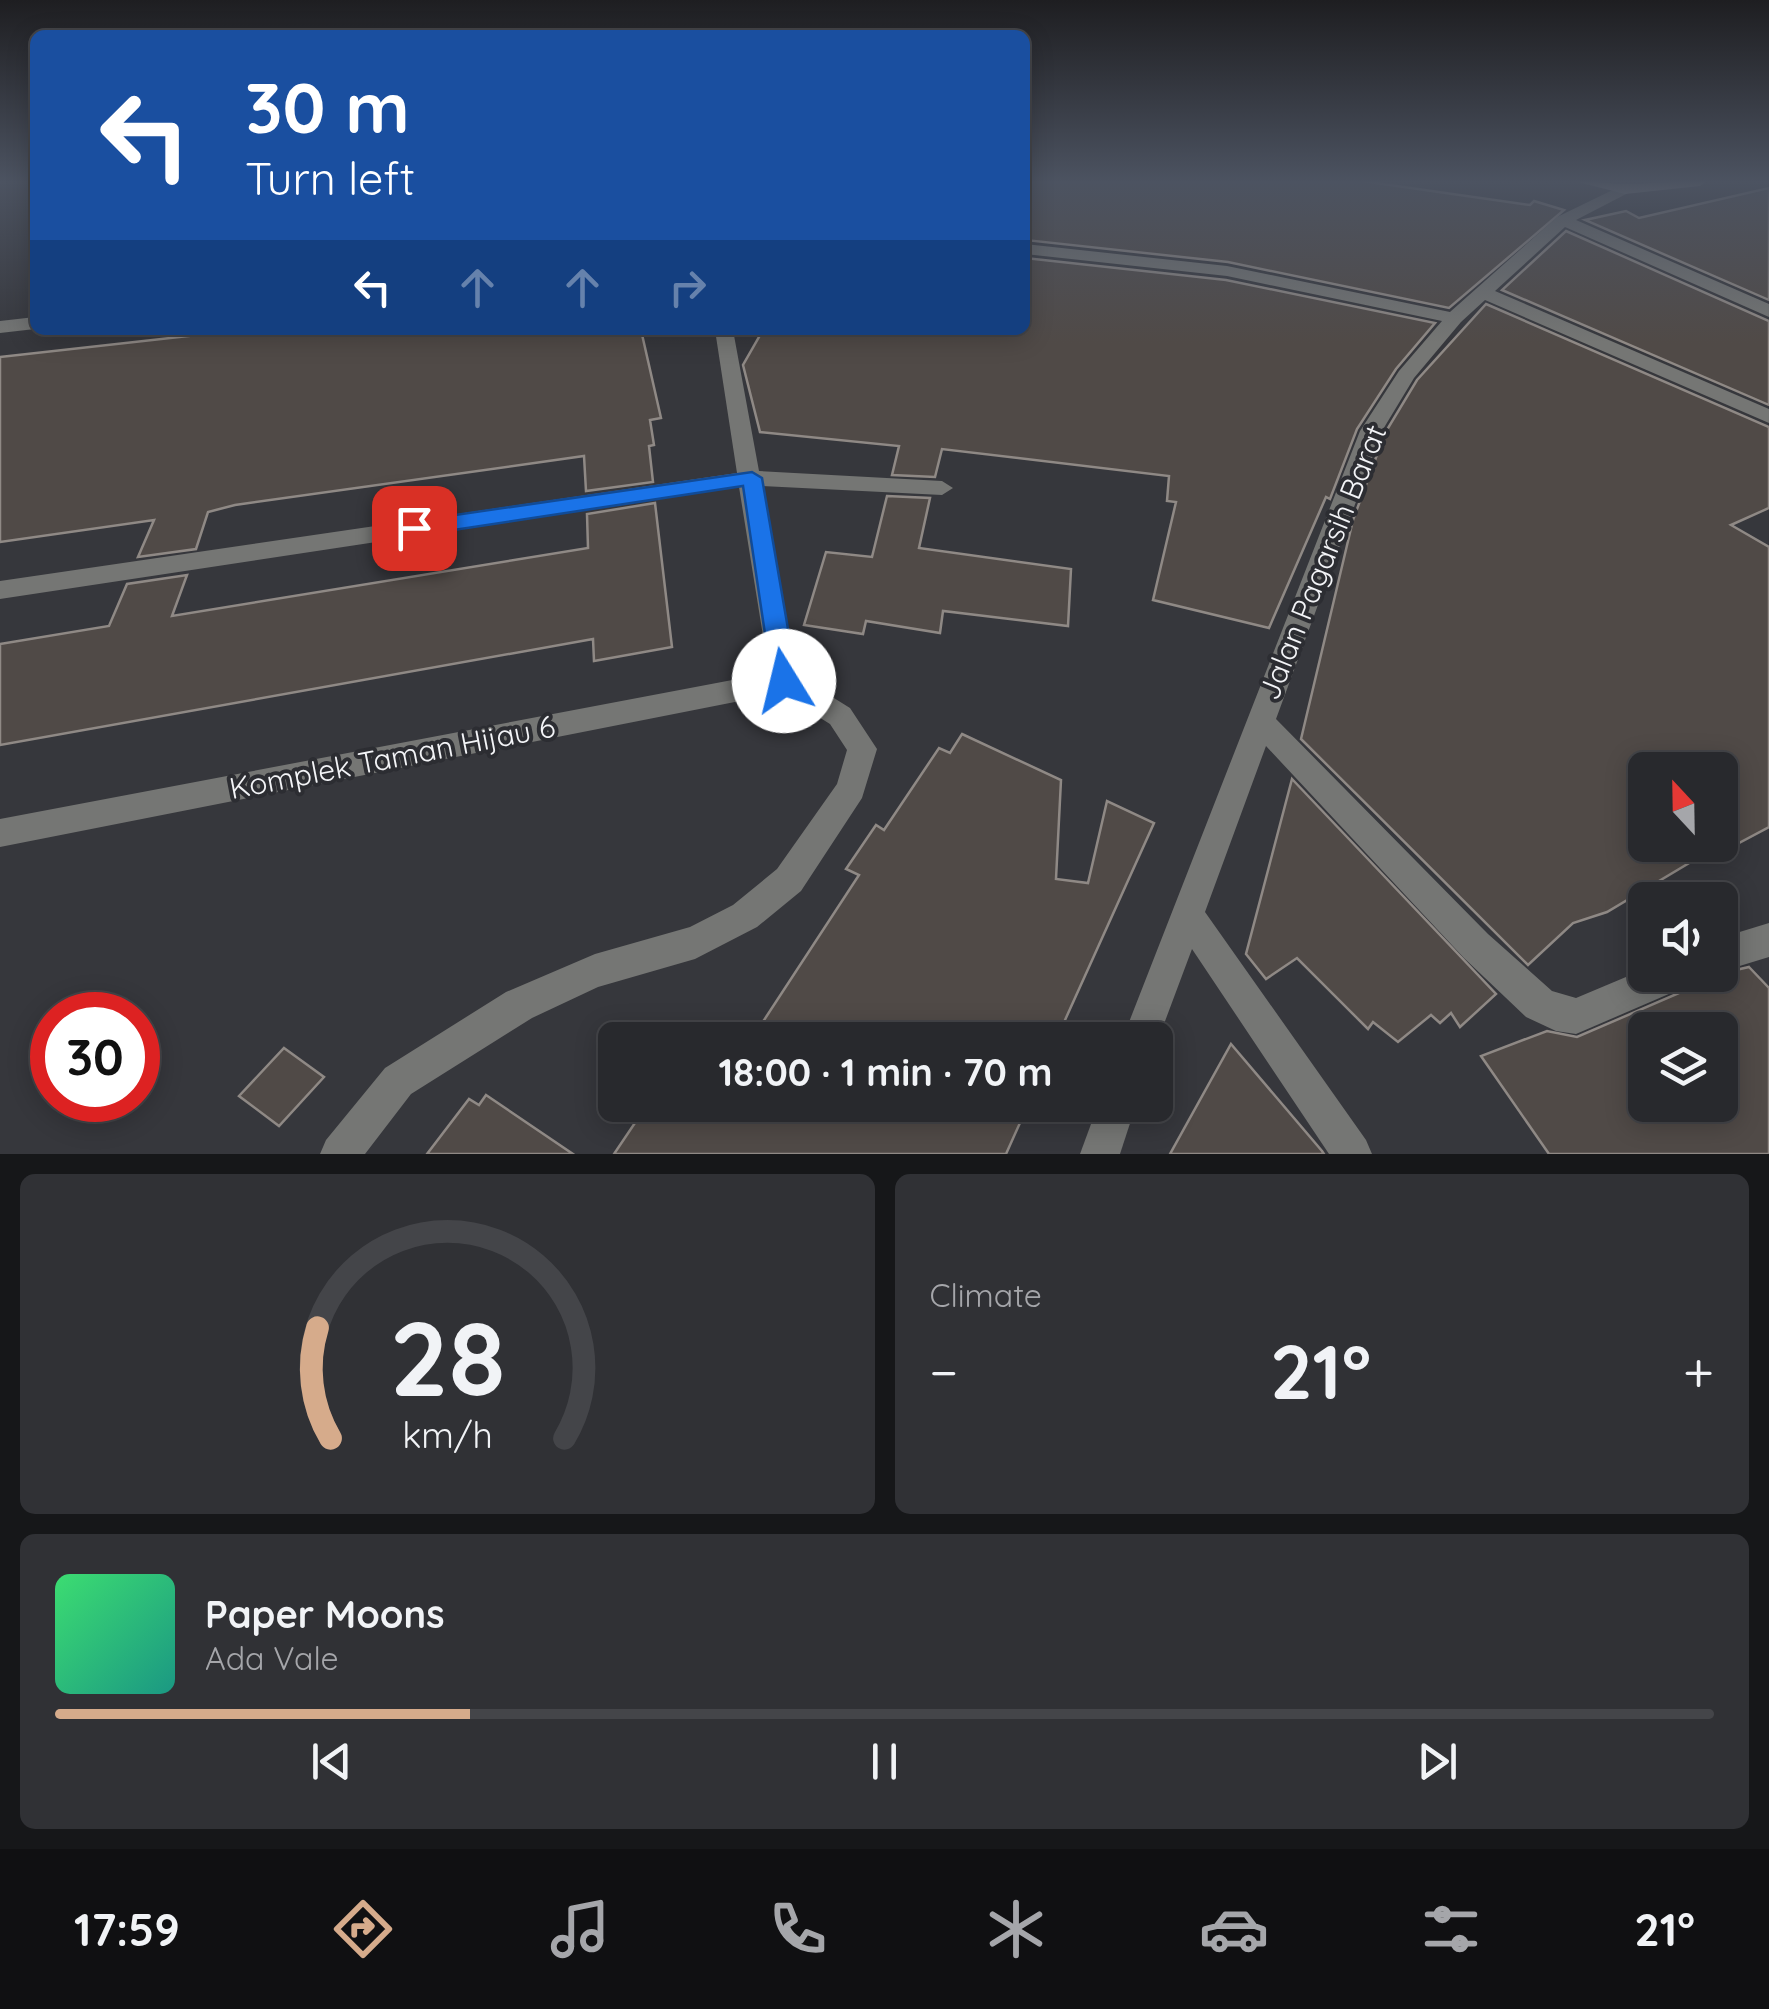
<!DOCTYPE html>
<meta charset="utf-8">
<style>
body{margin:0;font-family:Quicksand,sans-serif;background:#303135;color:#f1f3f6;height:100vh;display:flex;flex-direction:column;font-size:38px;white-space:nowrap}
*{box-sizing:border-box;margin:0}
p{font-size:32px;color:#a5a6aa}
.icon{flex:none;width:55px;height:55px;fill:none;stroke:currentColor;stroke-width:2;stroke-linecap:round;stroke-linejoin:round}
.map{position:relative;height:1154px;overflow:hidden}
.sheet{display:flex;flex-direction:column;gap:20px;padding:20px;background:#161719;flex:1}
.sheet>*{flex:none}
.hud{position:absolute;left:30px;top:30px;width:1000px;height:305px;border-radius:15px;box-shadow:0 5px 25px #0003,0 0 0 2px #444549;background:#1a4fa0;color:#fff;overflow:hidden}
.needle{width:65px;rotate:338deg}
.buttons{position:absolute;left:1628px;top:752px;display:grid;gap:20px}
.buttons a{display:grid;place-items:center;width:110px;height:110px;border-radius:15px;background:#28292d;box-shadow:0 5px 25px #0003,0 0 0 2px #444549;font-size:50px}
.speed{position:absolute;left:30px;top:992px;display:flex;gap:20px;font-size:50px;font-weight:700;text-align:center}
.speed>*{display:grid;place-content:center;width:130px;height:130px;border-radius:50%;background:#28292d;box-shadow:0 5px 25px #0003,0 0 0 2px #444549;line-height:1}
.speed .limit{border:15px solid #d22;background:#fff;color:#111}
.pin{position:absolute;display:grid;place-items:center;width:85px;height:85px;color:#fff;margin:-42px;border-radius:20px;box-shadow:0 5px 15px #0006}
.me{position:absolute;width:110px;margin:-55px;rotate:351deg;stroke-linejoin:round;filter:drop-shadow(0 0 8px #0008)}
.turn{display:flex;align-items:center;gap:35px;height:210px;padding:0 50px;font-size:45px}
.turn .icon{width:130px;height:130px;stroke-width:2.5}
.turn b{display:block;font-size:70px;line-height:85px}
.lanes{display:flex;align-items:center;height:95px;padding:0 50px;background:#0003;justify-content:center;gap:50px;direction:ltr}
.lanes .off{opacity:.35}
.big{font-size:75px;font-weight:800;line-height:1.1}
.sheet .tile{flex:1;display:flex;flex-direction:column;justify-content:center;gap:15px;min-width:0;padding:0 35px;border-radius:15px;background:#303135}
.sheet .dial{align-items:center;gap:0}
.dial svg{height:260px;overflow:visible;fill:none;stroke:#444549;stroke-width:7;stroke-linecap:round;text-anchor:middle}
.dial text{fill:#f1f3f6;stroke:none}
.song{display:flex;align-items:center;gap:30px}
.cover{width:120px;height:120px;border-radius:15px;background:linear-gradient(135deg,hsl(140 70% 55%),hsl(170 70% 35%))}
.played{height:10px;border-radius:5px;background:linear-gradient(90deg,#d6ab8b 25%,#444549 25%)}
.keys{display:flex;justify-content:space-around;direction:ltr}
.heat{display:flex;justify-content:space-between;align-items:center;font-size:55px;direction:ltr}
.sheet .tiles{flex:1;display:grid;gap:20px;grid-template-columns:1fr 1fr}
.tile:last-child{grid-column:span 2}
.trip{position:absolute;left:598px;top:1022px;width:575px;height:100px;border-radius:15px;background:#28292d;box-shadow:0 5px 25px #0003,0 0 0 2px #444549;font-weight:800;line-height:100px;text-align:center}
.tabs{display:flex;height:160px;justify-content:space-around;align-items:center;background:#101012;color:#a5a6aa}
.tabs .icon{width:70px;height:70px}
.tabs .current{color:#d6ab8b}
.tabs b{font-size:45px;color:#f1f3f6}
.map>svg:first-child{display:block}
</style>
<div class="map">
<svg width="1769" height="1154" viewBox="0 0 1769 1154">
<rect width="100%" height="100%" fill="#36373c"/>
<g fill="#504a47" stroke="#8f8985" stroke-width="2.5" fill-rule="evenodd">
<path d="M1025 181H1362L1530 205 1534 201 1564 210 1449 308 1228 262 1025 240Z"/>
<path d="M1769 188V300L1585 220 1626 211 1639 218Z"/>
<path d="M1566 231 1769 321V405L1502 290Z"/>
<path d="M1025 258 1226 280 1435 323 1396 369 1357 429 1330 499 1326 497 1269 628 1153 600 1176 502 1167 501 1169 476 942 449 935 477 892 475 899 446 760 432 743 365 763 330H1025Z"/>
<path d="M1486 304 1769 427V508L1731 525 1769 547V827L1722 852 1716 847 1607 912 1573 923 1528 965 1301 739 1353 520 1385 433 1417 380ZM1645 770H1720V845H1645Z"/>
<path d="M242 330H641L661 418 650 420 654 445 649 446 653 482 586 491 584 456 235 505 208 512 196 549 138 557 154 520 0 542V357Z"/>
<path d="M887 496 930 498 919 548 1071 569 1068 626 943 611 940 633 866 621 863 634 804 625 826 552 872 557Z"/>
<path d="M655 503 672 647 594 661 593 639 0 745V644L109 626 127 584 187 575 172 616 588 548 587 514Z"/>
<path d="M962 734 1061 780 1056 879 1088 883 1107 801 1154 823 1056 1040H751L859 875 846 869 876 825 884 830 939 748 950 753Z"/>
<path d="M1292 779 1496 994 1460 1027 1451 1013 1440 1023 1431 1015 1398 1042 1373 1022 1368 1029 1297 958 1266 979 1246 954Z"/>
<path d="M1749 967 1769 988V1154H1549L1481 1056 1547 1031 1577 1037 1686 990 1692 980ZM1645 1030H1720V1105H1645Z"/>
<path d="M1231 1044 1322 1151 1324 1154H1170Z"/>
<path d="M284 1048 324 1077 279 1126 239 1096Z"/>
<path d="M486 1095 573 1154H427L469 1099 479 1105Z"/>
<path d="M647 1105H1028L1006 1154H614Z"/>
</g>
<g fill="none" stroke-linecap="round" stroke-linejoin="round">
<g fill="#757674" fill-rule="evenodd">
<path d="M1625 184 1630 186V192L1576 220 1769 304V317L1565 227 1495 291 1769 409V423L1485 300 1461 322 1414 378 1382 431 1276 719 1488 934 1552 991 1576 998 1645 969V975H1690L1685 987 1576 1034 1556 1031 1526 1017 1464 958 1266 746 1205 912 1366 1140 1372 1154H1329L1192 949 1155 1048V1040H1122L1360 431 1399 371 1442 321 1227 276 1025 254V244L1227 266 1450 312 1557 217Z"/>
<path d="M35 317V329L0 333V321Z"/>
<path d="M715 330H733L759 471 942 481 953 488 942 495 762 486 797 675 850 708 877 749 862 798 801 891 757 927 695 959 598 987 532 1018 411 1094 365 1154H320L326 1140 385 1068 506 992 595 954 690 927 733 905 777 869 837 784 847 750 830 724 780 693 0 847V819L769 673 739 487 0 599V581L737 473Z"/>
<path d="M1769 923V957L1720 972V938Z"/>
<path d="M1098 1105H1136L1120 1154H1080Z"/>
</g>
<path fill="#979996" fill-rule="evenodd" d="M1574 181 1625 184 1707 181 1700 186 1625 194Z"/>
</g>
<linearGradient id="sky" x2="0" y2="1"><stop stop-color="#1e1e21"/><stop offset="0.53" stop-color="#4c5361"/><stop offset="1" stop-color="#4c5361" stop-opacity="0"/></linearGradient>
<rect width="1769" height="343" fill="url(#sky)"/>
<path fill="#1a73e8" stroke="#114b97" stroke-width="2.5" d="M752 472 762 478 797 681 793 688H775L772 681 743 486 414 536 403 528 414 521Z"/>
<g text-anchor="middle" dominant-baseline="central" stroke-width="8" stroke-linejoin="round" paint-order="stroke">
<g font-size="30" fill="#f3f4f7" stroke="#2c2d32">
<text transform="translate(1322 562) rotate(-68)">Jalan Pagarsih Barat</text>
<text transform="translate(392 757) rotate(-11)">Komplek Taman Hijau 6</text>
</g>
</g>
</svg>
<div class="buttons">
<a><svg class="needle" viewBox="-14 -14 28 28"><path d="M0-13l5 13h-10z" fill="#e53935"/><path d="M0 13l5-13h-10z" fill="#a5a6aa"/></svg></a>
<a><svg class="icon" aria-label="sound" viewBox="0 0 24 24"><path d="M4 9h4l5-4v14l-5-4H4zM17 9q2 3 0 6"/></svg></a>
<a><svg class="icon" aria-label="layers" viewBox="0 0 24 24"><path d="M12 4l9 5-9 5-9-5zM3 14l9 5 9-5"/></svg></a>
</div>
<div class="speed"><div class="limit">30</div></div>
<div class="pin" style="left:414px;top:528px;background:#d93025"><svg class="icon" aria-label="arrive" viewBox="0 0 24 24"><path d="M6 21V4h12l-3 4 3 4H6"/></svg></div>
<svg class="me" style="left:784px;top:681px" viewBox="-20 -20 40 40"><circle r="19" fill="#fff"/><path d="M0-13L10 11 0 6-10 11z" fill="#1a73e8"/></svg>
<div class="trip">18:00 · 1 min · 70 m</div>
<div class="hud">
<div class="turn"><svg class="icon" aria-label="left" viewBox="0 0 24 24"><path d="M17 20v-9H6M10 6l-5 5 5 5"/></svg><div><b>30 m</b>Turn left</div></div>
<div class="lanes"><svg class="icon" aria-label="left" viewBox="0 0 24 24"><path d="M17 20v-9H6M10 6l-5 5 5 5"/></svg><svg class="icon off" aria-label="ahead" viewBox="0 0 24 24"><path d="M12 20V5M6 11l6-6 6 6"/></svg><svg class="icon off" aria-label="ahead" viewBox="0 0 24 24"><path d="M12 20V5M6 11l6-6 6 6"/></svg><svg class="icon off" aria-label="right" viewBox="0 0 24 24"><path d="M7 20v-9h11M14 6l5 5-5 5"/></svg></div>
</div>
</div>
<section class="sheet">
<div class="tiles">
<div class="tile dial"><svg viewBox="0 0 100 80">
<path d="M14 69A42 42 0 1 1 86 69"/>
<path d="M14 69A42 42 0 0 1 10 35" stroke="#d6ab8b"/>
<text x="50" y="56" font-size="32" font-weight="700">28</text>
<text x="50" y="72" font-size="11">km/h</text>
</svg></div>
<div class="tile"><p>Climate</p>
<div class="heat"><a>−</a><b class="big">21°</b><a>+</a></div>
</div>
<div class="tile">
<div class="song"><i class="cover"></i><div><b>Paper Moons</b><p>Ada Vale</p></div></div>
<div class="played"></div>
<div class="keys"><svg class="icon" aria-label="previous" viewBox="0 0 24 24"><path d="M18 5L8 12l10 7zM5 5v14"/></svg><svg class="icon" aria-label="pause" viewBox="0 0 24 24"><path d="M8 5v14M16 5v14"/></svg><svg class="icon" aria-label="next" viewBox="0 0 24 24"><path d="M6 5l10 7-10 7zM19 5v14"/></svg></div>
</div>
</div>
</section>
<nav class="tabs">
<b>17:59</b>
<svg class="icon current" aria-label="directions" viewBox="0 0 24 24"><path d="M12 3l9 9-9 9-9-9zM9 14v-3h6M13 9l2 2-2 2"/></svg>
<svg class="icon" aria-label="music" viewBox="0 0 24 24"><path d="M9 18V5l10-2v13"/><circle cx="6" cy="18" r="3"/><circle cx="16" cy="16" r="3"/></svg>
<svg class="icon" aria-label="phone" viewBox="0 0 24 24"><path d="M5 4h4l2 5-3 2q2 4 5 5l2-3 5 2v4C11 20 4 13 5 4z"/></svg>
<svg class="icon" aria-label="climate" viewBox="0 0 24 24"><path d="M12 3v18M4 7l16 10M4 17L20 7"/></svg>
<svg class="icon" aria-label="car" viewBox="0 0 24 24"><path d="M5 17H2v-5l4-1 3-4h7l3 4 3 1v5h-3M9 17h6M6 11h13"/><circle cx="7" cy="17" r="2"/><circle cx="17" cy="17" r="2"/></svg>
<svg class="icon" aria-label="filters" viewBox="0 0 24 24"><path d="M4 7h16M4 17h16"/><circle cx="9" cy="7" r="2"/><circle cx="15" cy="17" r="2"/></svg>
<b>21°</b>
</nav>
